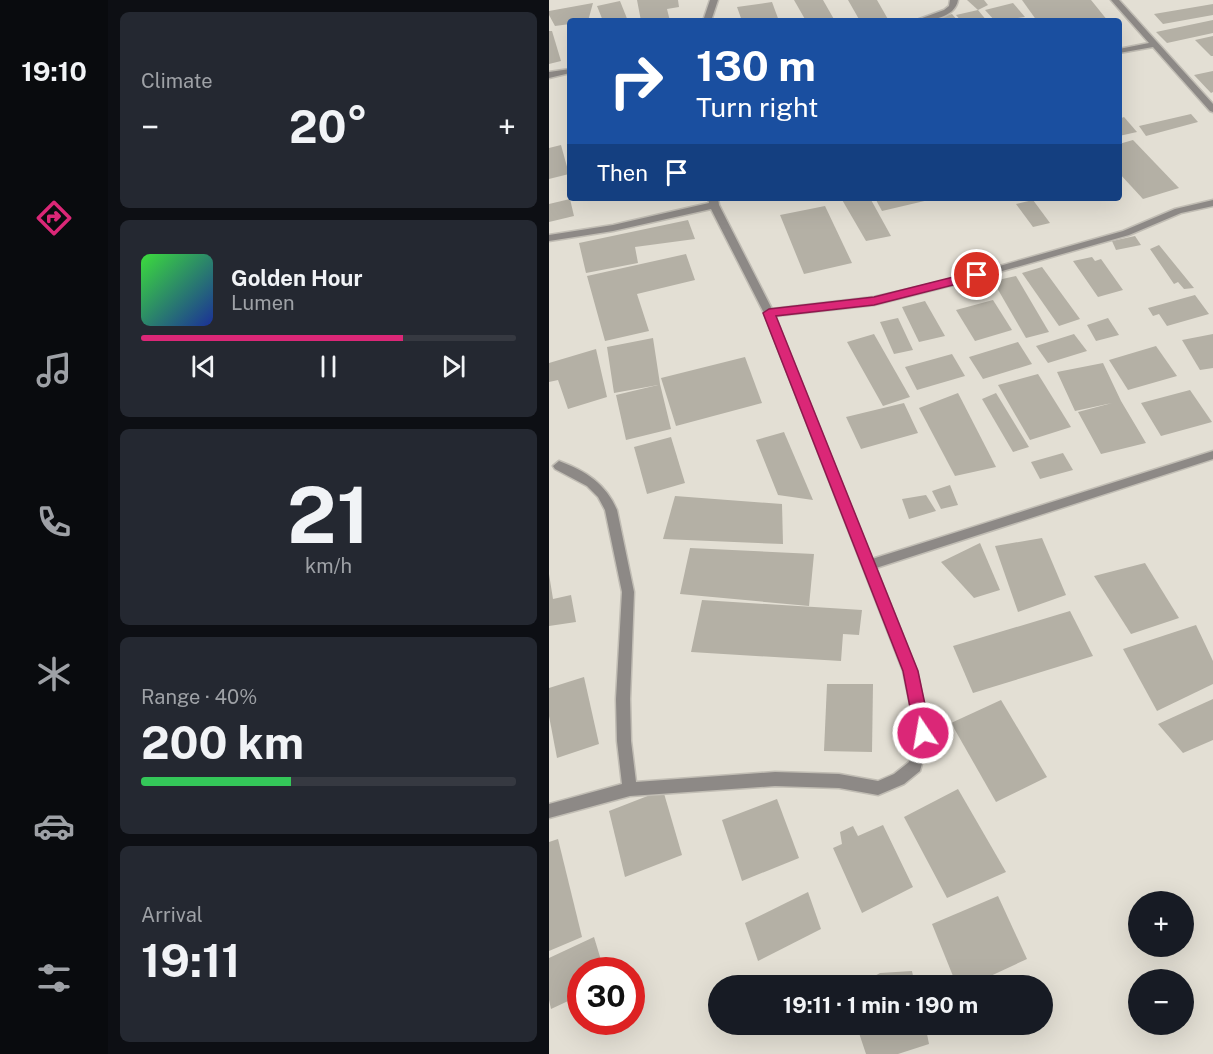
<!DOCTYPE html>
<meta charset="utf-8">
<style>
body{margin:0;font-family:"Public Sans",sans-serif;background:#242831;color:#f1f3f6;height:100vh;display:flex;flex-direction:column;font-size:22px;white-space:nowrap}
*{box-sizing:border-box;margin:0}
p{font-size:20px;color:#9ea1a6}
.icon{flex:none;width:33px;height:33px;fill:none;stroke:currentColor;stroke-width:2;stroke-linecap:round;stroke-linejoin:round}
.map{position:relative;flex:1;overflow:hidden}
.panel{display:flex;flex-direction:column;gap:12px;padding:12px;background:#0d0f14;width:441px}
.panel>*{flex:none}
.banner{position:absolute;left:18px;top:18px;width:555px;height:183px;border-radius:6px;box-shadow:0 6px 24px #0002;background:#1a4fa0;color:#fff;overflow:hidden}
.buttons{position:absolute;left:579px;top:891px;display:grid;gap:12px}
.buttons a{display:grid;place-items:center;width:66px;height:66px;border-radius:50%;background:#171b24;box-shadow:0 6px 24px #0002;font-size:30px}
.speed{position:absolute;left:18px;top:957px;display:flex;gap:12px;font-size:30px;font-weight:700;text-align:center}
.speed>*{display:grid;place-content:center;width:78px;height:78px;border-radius:50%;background:#171b24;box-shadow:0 6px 24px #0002;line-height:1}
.speed .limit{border:9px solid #d22;background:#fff;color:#111}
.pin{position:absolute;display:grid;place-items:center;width:51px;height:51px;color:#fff;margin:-26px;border:3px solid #fff;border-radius:50%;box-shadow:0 2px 6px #0007}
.me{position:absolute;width:66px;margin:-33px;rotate:348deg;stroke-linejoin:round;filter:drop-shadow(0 0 4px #0008)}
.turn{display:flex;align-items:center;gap:21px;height:126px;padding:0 30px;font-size:27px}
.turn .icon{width:78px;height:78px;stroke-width:2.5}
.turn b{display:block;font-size:42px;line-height:51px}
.then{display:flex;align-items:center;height:57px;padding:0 30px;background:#0003;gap:12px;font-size:22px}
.big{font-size:45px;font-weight:700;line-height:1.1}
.panel .widget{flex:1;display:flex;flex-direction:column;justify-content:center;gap:9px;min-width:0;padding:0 21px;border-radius:9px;background:#242831}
.panel .dial{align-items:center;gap:0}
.dial b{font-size:78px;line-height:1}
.song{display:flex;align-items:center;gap:18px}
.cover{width:72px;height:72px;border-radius:9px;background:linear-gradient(135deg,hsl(120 70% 55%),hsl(230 70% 35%))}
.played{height:6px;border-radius:3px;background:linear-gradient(90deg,#db2777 70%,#363941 70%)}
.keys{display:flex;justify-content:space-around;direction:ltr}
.heat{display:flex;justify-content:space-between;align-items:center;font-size:33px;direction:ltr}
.charge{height:9px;border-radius:4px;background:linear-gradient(90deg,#34c759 40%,#363941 0)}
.trip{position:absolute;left:159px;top:975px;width:345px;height:60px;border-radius:30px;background:#171b24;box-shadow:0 6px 24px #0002;font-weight:700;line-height:60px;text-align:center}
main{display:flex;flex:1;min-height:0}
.tab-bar{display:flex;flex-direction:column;width:108px;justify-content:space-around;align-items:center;background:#090b0e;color:#9ea1a6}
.tab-bar .icon{width:42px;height:42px}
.tab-bar .current{color:#db2777}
.tab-bar b{font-size:27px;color:#f1f3f6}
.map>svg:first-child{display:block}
</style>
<main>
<nav class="tab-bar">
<b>19:10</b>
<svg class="icon current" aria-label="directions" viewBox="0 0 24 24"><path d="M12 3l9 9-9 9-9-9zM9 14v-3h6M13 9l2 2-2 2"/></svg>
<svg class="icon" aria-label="music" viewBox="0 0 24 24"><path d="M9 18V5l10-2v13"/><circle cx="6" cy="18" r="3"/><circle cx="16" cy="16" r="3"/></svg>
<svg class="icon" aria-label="phone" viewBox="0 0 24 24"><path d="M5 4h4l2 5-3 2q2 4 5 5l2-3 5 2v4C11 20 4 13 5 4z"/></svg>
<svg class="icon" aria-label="climate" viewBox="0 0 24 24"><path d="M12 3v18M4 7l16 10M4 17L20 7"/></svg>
<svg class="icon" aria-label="car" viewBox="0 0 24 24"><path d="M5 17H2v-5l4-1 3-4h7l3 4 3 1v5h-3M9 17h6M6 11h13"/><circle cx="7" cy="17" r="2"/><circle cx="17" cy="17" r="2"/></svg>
<svg class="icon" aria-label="filters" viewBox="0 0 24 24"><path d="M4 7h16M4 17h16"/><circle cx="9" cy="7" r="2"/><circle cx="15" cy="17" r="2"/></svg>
</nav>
<section class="panel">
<div class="widget"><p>Climate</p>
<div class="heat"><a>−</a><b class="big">20°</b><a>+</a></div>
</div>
<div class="widget">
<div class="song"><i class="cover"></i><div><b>Golden Hour</b><p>Lumen</p></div></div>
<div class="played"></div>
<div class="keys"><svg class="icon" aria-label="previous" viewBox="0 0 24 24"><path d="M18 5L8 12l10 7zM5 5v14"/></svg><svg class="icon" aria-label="pause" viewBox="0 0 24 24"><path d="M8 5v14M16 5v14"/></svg><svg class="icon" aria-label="next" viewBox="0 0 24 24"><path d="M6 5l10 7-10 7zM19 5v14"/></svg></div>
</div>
<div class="widget dial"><b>21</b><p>km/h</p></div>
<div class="widget"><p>Range · 40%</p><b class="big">200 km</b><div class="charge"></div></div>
<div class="widget"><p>Arrival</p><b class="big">19:11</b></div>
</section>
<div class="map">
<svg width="664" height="1054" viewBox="0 0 664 1054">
<rect width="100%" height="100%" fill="#e3dfd4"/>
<g fill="#b4b0a5">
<path d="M88 0H129L130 7 118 9 121 21H92Z"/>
<path d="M245 0H274L286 21H257Z"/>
<path d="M299 0H328L340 21H311Z"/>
<path d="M418 0H435L439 5 429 10Z"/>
<path d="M473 0H542L559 21H488Z"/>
<path d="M71 1 79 21H54L48 6Z"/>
<path d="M223 2 230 21H193L188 7Z"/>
<path d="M44 3 39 21H21V24L6 26 0 15V11Z"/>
<path d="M464 3 476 17 446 21 436 10Z"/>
<path d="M664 4V15L614 24 605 14Z"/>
<path d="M429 10 438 21H412L407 15Z"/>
<path d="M403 14 409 21H387L385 19Z"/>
<path d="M664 20V33L618 43 607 32Z"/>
<path d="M0 31H3L12 61 0 64Z"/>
<path d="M664 36V56H662L646 40Z"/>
<path d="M664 71V92L662 93 645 75Z"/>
<path d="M642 114 649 122 597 136 590 126Z"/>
<path d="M575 117 588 132 570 136V119Z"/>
<path d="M584 140 630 188 594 199 570 173V144Z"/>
<path d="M12 145 20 174 0 179V148Z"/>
<path d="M292 198H321L342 236 317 241Z"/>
<path d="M326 198H384V199L333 211Z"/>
<path d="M21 199 25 216 0 222V204Z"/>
<path d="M484 200 501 223 484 227 467 204Z"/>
<path d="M276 206 303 263 255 274 231 215Z"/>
<path d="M139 220 146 239 86 247 89 263 37 273 30 243Z"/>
<path d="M586 236 592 245 567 250 563 241Z"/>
<path d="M610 245 645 288 635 289 629 282 625 284 601 249Z"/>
<path d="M137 254 146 280 88 294 100 331 56 341 38 276Z"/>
<path d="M543 257 546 261 552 259 574 290 549 297 524 261Z"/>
<path d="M493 267 531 319 510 326 473 273Z"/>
<path d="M467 276 500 332 477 338 444 281Z"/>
<path d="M646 295 660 314 618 326 610 314 604 316 599 308Z"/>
<path d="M444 300 463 330 426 341 407 310Z"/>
<path d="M376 301 396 336 370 342 353 307Z"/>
<path d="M349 318 364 350 345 354 331 322Z"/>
<path d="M559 318 570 335 547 341 538 325Z"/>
<path d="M325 334 361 397 334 406 298 342Z"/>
<path d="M525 334 538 351 499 363 487 346Z"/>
<path d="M664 334V368L651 370 633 340Z"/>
<path d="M104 338 111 384 122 429 77 440 67 395 109 385 65 393 58 347Z"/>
<path d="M469 342 483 364 434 379 420 357Z"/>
<path d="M607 346 628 376 579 390 560 360Z"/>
<path d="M47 349 58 397 19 409 9 380 0 382V363Z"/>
<path d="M403 354 416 376 368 390 356 367Z"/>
<path d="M196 357 213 403 127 426 112 378Z"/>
<path d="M554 363 572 401 597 443 552 454 529 412 563 403 526 411 508 372Z"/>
<path d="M489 374 522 427 481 440 449 385Z"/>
<path d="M641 390 663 422 612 436 592 403Z"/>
<path d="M409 393 447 467 406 476 370 408Z"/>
<path d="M447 393 480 447 464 452 433 399Z"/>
<path d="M355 403 369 433 312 449 297 417Z"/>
<path d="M235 432 264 500 229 495 207 440Z"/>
<path d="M122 437 136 483 98 494 85 447Z"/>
<path d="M514 453 524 470 491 479 482 462Z"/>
<path d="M401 485 409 505 392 509 383 491Z"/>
<path d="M377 495 387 511 360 519 353 499Z"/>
<path d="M126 496 233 504 234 544 114 539Z"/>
<path d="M493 538 517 595 469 612 446 546Z"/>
<path d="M431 543 451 590 425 598 392 562Z"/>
<path d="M141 548 265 554 260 606 131 594Z"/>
<path d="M596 563 630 618 582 634 545 576Z"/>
<path d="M0 574 4 599 22 595 27 622 0 626Z"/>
<path d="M153 600 313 610 310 635 294 634 292 661 142 652Z"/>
<path d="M521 611 544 656 424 693 404 646Z"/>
<path d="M647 625 664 661V684L608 711 574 649Z"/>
<path d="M35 677 50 744 8 758 0 716V688Z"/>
<path d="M278 684H324L323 752 275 751Z"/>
<path d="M664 699V740L634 753 609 724Z"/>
<path d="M452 700 498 777 447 802 402 723Z"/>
<path d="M409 789 457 872 398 898 355 817Z"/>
<path d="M114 790 133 855 76 877 60 811Z"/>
<path d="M228 799 250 858 193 881 173 820Z"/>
<path d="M334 825 364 887 313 913 284 848 293 844 291 832 304 826 309 836Z"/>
<path d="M9 839 33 937 0 951V842Z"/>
<path d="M259 892 272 929 209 961 196 923Z"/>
<path d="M449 896 478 959 420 986H408L383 924Z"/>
<path d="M45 937 55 970H32V995L2 1009 0 1000V958Z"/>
<path d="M363 971 366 986H308L331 973Z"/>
<path d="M307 1024H376L380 1044 349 1054H317Z"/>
</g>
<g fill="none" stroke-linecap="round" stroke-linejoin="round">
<defs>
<g id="street">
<path d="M161 0H169L162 21H154Z"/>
<path d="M401 0H409C406 18 381 21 365 21L395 10 400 6Z"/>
<path d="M562 0H570L664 104V112L661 111 604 47 570 53V49L600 43Z"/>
<path d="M21 69V73L0 78V72Z"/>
<path d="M159 198H169L170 205 223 309 325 297 408 278 574 231 626 209 664 200V206L632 213 580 235 408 284 325 305 226 316 323 559 664 451V459L327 568 368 671 381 733 371 771 355 784 329 795 290 788 226 786 81 796 0 818V804L73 784 68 741 67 699 73 592 56 510 49 497 38 486 6 469 4 466 10 461C37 471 57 484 68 510L85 592 81 699 82 741 87 782 226 772 290 774 329 781 345 774 360 762 367 733 354 671 215 313 162 209 64 231 0 241V235L64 225 160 203Z"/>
</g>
</defs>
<use href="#street" stroke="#c1bdb4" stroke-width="3"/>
<use href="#street" fill="#8d8986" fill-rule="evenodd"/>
</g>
<path fill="#db2777" stroke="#8e194d" stroke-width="1.5" d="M428 271 432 272V278L325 305 227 316 369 671 382 733 380 738 374 740 369 738 366 733 354 671 214 313 220 309 325 297Z"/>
</svg>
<div class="buttons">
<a>+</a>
<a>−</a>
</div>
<div class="speed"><div class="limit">30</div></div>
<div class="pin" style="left:428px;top:275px;background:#d93025"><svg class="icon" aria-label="arrive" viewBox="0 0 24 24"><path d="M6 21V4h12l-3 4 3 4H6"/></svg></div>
<svg class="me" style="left:374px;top:733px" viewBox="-20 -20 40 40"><circle r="17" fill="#db2777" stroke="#fff" stroke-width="3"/><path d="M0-11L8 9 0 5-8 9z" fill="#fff"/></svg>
<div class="trip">19:11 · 1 min · 190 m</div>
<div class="banner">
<div class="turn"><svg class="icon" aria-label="right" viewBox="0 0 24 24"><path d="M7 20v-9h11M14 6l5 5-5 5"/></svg><div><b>130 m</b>Turn right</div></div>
<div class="then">Then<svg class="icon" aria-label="arrive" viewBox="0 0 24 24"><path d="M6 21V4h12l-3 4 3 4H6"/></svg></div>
</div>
</div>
</main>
